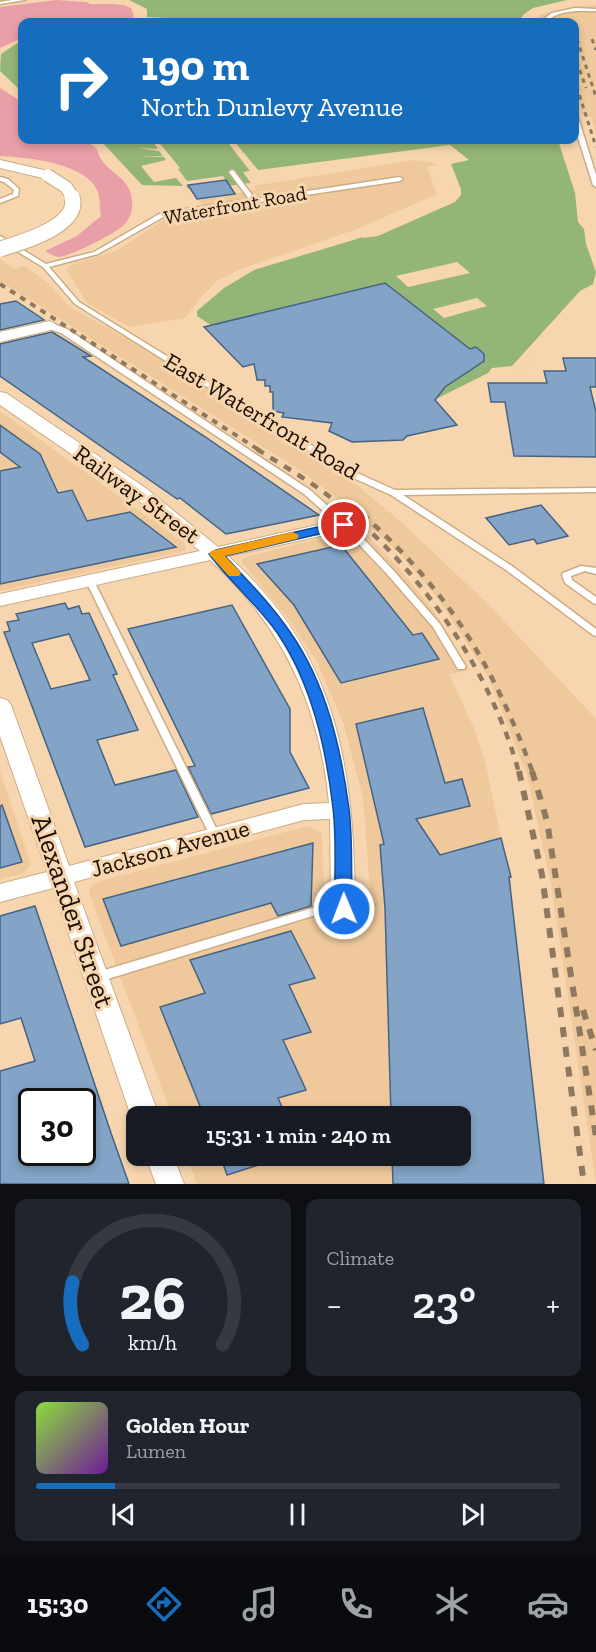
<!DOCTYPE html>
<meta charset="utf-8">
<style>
body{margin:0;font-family:"Zilla Slab",serif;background:#20242c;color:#f1f3f6;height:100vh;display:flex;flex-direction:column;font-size:22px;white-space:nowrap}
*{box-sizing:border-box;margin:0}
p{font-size:20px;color:#9ea1a6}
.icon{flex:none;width:33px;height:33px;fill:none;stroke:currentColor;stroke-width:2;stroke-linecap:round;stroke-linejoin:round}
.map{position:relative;height:1184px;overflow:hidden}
.sheet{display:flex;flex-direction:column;gap:15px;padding:15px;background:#0d0f14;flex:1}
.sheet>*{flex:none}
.hud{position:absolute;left:18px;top:18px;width:561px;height:126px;border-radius:12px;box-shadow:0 3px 9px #0003;background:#166dbb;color:#fff;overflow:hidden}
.speed{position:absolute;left:18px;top:1088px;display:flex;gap:12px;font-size:30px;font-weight:700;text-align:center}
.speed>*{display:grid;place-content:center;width:78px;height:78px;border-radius:50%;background:#171b24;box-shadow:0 3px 9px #0003;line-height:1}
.speed .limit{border:3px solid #111;border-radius:9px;background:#fff;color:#111}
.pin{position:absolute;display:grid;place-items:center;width:51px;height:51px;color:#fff;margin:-26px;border:3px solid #fff;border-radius:50%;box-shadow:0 2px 6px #0007}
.me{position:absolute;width:66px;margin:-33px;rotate:359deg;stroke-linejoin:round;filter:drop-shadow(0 0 4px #0008)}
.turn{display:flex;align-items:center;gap:21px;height:126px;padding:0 24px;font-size:27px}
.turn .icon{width:78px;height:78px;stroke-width:2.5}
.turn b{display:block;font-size:42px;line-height:51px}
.big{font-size:45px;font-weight:600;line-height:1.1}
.sheet .widget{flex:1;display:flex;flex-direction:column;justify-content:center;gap:9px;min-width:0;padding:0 21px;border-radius:12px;background:#20242c}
.sheet .dial{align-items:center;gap:0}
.dial svg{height:156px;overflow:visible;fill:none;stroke:#363941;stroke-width:7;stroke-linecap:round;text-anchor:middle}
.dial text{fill:#f1f3f6;stroke:none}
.song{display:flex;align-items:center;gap:18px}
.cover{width:72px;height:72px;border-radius:9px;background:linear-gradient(135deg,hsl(90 70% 55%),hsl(280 70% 35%))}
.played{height:6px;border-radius:3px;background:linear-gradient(90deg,#166dbb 15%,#363941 15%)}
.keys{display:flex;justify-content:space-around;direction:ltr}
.heat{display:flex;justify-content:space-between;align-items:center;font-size:33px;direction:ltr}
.sheet .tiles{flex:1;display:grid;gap:15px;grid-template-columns:1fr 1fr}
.widget:last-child{grid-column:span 2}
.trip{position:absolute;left:126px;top:1106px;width:345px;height:60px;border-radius:12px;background:#171b24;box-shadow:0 3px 9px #0003;font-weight:600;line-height:60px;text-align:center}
.tab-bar{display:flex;height:96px;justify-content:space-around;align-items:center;background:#090b0e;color:#9ea1a6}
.tab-bar .icon{width:42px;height:42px}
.tab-bar .active{color:#166dbb}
.tab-bar b{font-size:27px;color:#f1f3f6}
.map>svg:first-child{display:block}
</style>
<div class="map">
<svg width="596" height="1184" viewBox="0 0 596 1184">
<rect width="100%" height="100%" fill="#f7d6af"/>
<g fill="#efc99b">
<path d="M580 5H596V134L591 117 575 114 574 22H533L540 15Z"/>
<path d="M450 145 468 161 427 167 437 194 360 228 241 269 217 281 203 295 185 318 130 327 87 303 66 269 73 264 116 251 165 219 210 210 197 199 188 185 223 176 236 193 256 190 243 172Z"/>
<path d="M0 259 14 269 24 266 46 281 70 307 126 338 348 478 399 520 487 603 596 719V1184L551 884 527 775 489 678 439 600 399 553 346 505 298 469 0 281Z"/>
<path d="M0 411 184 543 186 547 185 551 0 591Z"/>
<path d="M361 528 402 572 434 611 469 670 449 674 474 728 486 765 501 838 511 877 512 897 544 1184H197L186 1155H460V1116H172L89 893 92 885 104 880 308 826 316 829 322 834 324 892 370 891 363 798 343 722 316 660 291 622 241 561 246 557Z"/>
<path d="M0 771 31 865 24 873 0 879Z"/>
</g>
<g fill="#e99fa8">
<path d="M57 0 124 5 131 8 134 16 126 22H22V38L0 48V7Z"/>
<path d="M0 88 22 102V140H86L97 149C101 172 130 174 132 200 133 210 131 217 124 225 118 232 67 258 58 257 54 256 48 253 45 251L77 236 101 216C99 208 101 196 96 188 82 163 27 157 0 156Z"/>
</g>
<g fill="#94b578">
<path d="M87 0H596V2L545 8 526 22H133L145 11 132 4Z"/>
<path d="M22 40V92L0 71 1 54Z"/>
<path d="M95 140H564L596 238V289L519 373H488L414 410 355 419 197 316V311L224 288 254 270 360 238 402 219 449 203 455 196 443 165 414 157 237 185 182 189 144 188Z"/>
</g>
<g fill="#f7d6af">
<path d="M84 0H129L147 9V17L169 18 167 22H130L140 14V10L121 4H90Z"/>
<path d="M567 0H596V5L560 8 538 15 530 22H518L524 14 533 8Z"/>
<path d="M92 140H100L142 185 183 186 176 178 154 182 141 166 166 160 164 157 141 156H163L159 151 138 148 158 149 154 143 133 141 152 142V140H157L180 168 178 169 187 181 223 176 232 189 192 192 188 185 186 186 190 191 179 192 135 188Z"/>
<path d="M226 140H233L258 170 450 145 469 160 451 164 461 189V195L455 202 378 236 363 238 359 235 402 216 448 200 453 191 441 167 431 162 414 160 253 186 243 172 250 171Z"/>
<path d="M558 140H567L596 226V293L519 373H488L492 368 512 366 580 291 593 284 596 272 586 244 584 229 578 222 575 193Z"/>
<path d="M457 262 470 273 408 287 396 276Z"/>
<path d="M477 298 487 306 444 318 433 309Z"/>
</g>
<g fill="#83a4c7" stroke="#456383" stroke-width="1.5" fill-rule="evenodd">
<path d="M226 180 235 194 197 199 188 185Z"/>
<path d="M385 283 470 349 476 347 484 354V361L445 387 435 400 457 425 407 436 403 440 352 442 329 431 332 423 282 417 284 413 273 411V392H270V386H265V380H257L254 364 243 367 204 327Z"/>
<path d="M16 301 40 317 44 320 0 330V304Z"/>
<path d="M52 332 91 356 83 357 204 436 319 515 226 534 180 498 177 499 0 376V344Z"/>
<path d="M563 358H596V387H590L596 412V457L514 456 505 402H491L488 383H547L544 371H566Z"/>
<path d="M0 425 40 454 58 493 72 490 87 521 130 512 176 547 0 584V471L20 467 0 452Z"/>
<path d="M541 505 568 536 537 544 534 539 509 545 486 518Z"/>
<path d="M341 545 413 635 422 633 439 659 341 683 294 605 257 564Z"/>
<path d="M65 603 68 609 79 606 82 614 89 613 117 674 113 675 138 730 97 740 115 785 176 770 198 817 85 847 4 632 10 631 7 622 19 620 16 614ZM69 634 90 680 51 689 32 643Z"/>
<path d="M232 605 290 709V752L309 788 211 814 188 767 195 766 128 629Z"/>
<path d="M423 708 445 783 462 779 470 806 416 819 440 855 501 838 511 877H509L544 1184H393L392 1155H460V1116H391L385 908 380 845 384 844 356 724Z"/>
<path d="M2 805 22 862 0 868V806Z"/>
<path d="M313 843 311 906 278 916 271 903 121 946 103 899Z"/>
<path d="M35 906 111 1133 129 1184H0V1071L35 1061 21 1018 0 1024V916ZM32 1101H82V1152H32Z"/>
<path d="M291 931 315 978 289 985 311 1032 283 1040 306 1090 278 1098 286 1116H204L160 1007 205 993 190 960Z"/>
<path d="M220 1155H279L280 1158 227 1175Z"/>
</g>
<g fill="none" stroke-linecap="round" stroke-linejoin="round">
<defs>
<g id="service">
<path d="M12 0H25L0 4V2Z"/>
<path d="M575 8 596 9V11C578 11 560 9 545 22H540L552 13Z"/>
<path d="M574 112 577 114 596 175V187L593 185 574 125Z"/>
<path d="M232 170 234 171 255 199 400 177 403 179 400 181 165 216 98 254 49 267 79 302 355 472 395 490 596 488V492L403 495 512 566 596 629V636L593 635 506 570 391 495 349 476 75 304 43 267 0 241V236L2 237 46 264 94 252 161 213 249 199 229 172Z"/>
<path d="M0 177 8 179 19 189 18 196 0 203V199L13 194 14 190 4 182 0 181Z"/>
<path d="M47 324H53L67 329 310 490 357 532 393 570 440 624 466 667 464 669H458L433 627 387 574 351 536 304 494 61 333 47 328Z"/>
<path d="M581 566 596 568V574L585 571 571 576 572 580 596 597V604L593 603 565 583 562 575 563 573Z"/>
<path d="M90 578 94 581 220 836 219 839H211L210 836 86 581Z"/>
<path d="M341 905 345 906 347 909 345 912 319 914 98 982 94 980 92 977 94 974 98 972 319 906Z"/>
</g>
<g id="minor">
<path d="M0 160 52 172 54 175 47 179 0 168Z"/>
<path d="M50 321 58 326 55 329 0 342V332Z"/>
<path d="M0 392 6 393 147 489 218 547 344 519 351 521 353 525 351 529 344 531 228 556C339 655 354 769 355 909L352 915 343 918 334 915 331 909 330 819 304 820 74 882 159 1116H136V1125L131 1116 53 888 0 902V884L47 872 0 736V698L7 700 11 705 69 866 304 804 329 803C320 706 282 625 210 560L0 606V594L200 551 134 497 0 405Z"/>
<path d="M145 1155H173L184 1184H156Z"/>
</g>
</defs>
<use href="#service" stroke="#ccac86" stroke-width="3"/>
<use href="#minor" stroke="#ccac86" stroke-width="2"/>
<use href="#service" fill="#fff" fill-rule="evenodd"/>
<use href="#minor" fill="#fff" fill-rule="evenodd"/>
<g stroke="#8f795e" stroke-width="3" stroke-dasharray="4.5 4.5" stroke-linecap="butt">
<path d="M577 39 596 97"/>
<path d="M592 39 596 50"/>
<path d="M574 53 586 88"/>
<path d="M574 78 596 147"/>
</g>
<path stroke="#8f795e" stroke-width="4" stroke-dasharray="6 6" stroke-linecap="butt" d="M0 284 259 450"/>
<g stroke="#8f795e" stroke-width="4.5" stroke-dasharray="8 8" stroke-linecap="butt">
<path d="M257 449C277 462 298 474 318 488 409 553 490 665 519 773"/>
<path d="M350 503C444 585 490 656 533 773"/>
</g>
<g stroke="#8f795e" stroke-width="6" stroke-dasharray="10 10" stroke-linecap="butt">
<path d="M519 771 542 875 584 1184"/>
<path d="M532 771 547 821 596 1137"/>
<path d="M583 1010 596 1050"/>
</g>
<defs>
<path id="minor-bridge-far1" d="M47 175 66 187 73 198"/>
<path id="minor-bridge" d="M0 249C20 243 81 226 72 197"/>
</defs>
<use href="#minor-bridge-far1" stroke="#ccac86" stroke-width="14" stroke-linecap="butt"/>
<use href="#minor-bridge" stroke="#ccac86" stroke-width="17" stroke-linecap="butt"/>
<use href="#minor-bridge-far1" stroke="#fff" stroke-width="12"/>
<use href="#minor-bridge" stroke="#fff" stroke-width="15"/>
</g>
<path fill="#1a73e8" stroke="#114b97" stroke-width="1.5" d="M344 521 351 525 349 527 225 556C248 581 271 604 290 632 326 683 341 748 349 809 353 841 351 876 352 909L350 914 344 916 337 914 335 909C334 876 337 841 333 808 326 748 312 685 278 634 258 605 230 582 209 554L216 550Z"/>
<path fill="#f59e0b" d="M292 532 297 534 299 536 297 539 225 556 241 573 239 576H229L209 554 211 551Z"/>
<g text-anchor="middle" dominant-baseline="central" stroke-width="6" stroke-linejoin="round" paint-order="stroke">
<g font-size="20" fill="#1b1003" stroke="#f7d6af">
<text transform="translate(235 205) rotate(-10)">Waterfront Road</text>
</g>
<g font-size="24" fill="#1b1003" stroke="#f7d6af">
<text transform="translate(262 416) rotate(31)">East Waterfront Road</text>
<text transform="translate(137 494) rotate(36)">Railway Street</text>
<text transform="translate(170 848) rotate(-15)">Jackson Avenue</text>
</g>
<g font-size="28" fill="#1b1003" stroke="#f7d6af">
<text transform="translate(73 911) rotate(71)">Alexander Street</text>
</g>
</g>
</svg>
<div class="speed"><div class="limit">30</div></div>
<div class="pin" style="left:344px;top:525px;background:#d93025"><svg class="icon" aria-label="arrive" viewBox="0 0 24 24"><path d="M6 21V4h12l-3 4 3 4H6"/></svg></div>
<svg class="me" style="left:344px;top:909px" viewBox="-20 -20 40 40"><circle r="17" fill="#1a73e8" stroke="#fff" stroke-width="3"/><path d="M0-11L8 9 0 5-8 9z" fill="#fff"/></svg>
<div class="trip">15:31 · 1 min · 240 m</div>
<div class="hud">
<div class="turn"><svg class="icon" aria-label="right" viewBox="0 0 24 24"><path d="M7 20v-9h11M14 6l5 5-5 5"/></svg><div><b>190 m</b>North Dunlevy Avenue</div></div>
</div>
</div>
<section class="sheet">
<div class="tiles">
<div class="widget dial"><svg viewBox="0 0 100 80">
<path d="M14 69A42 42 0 1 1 86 69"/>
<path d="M14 69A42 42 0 0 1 9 37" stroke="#166dbb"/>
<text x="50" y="56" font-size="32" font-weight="700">26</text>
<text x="50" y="72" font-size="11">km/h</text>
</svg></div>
<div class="widget"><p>Climate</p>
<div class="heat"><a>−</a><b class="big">23°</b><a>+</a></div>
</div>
<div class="widget">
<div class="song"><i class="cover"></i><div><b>Golden Hour</b><p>Lumen</p></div></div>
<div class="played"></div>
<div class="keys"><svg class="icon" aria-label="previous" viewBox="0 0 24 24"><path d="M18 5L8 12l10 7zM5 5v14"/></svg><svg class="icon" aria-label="pause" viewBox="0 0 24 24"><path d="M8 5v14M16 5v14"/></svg><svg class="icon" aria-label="next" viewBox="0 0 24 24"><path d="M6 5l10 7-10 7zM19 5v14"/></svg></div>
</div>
</div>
</section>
<nav class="tab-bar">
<b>15:30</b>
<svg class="icon active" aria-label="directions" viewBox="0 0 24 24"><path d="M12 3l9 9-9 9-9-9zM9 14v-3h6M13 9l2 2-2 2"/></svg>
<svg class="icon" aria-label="music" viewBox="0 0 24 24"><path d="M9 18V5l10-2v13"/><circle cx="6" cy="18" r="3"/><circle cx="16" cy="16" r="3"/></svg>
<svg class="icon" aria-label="phone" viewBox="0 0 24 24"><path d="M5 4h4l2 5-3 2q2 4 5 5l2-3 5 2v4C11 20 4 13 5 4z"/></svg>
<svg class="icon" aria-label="climate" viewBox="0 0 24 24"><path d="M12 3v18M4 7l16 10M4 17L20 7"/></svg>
<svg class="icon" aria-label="car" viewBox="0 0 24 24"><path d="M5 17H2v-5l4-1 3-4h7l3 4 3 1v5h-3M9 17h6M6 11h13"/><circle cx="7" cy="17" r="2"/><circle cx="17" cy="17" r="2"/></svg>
</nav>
